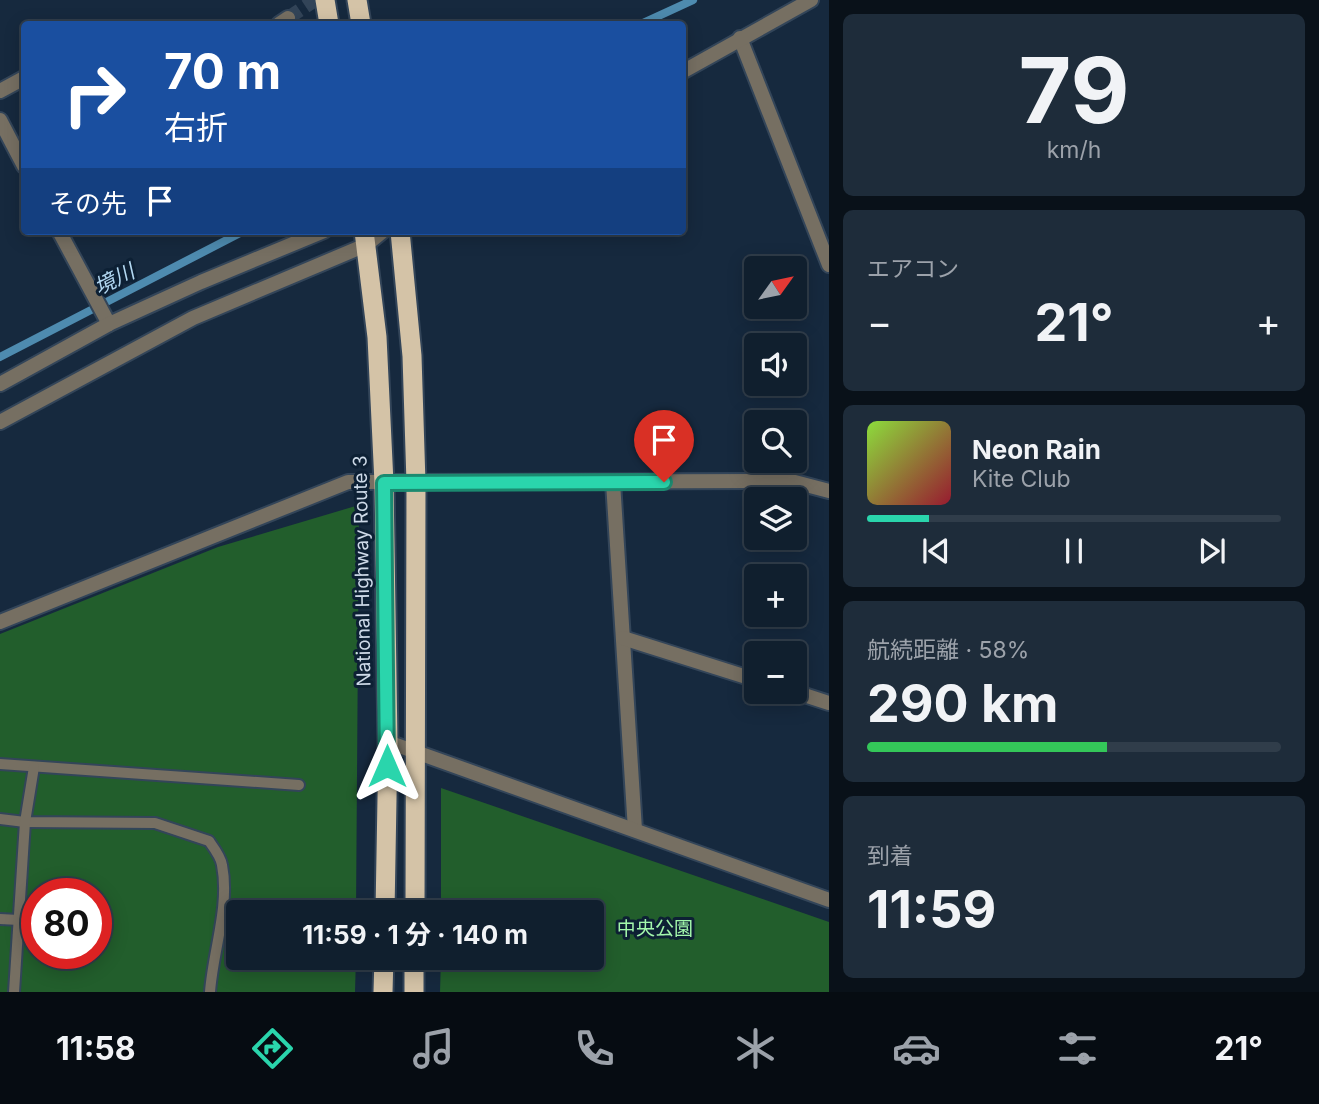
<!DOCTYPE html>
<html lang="ja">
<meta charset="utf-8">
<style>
body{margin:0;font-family:Inter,"Noto Sans JP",sans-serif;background:#1e2c3a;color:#f1f3f6;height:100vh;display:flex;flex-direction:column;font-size:26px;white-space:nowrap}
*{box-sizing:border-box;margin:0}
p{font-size:23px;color:#9ca2aa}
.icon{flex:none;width:38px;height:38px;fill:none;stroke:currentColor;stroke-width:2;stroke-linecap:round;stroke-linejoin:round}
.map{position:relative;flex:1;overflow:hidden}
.sheet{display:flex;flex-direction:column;gap:14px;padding:14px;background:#091119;width:490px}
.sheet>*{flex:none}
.top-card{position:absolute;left:21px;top:21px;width:665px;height:214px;border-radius:7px;box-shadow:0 4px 18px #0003,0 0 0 2px #303d4a;background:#1a4fa0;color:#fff;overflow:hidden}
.needle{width:46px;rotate:57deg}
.fabs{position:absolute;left:744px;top:256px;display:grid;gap:14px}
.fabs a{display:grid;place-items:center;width:63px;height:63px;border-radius:7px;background:#101f2e;box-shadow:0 4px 18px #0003,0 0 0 2px #303d4a;font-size:35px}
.speed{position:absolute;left:21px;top:878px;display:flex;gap:14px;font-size:35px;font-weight:700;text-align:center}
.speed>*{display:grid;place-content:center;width:91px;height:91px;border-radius:50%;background:#101f2e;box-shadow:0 4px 18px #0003,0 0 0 2px #303d4a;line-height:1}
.speed .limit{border:10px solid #d22;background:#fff;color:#111}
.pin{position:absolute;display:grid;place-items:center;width:60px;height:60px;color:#fff;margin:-72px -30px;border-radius:50% 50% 50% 0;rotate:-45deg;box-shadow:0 0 7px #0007}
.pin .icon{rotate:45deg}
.me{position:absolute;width:77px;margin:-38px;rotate:0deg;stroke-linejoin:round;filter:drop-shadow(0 0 5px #0008)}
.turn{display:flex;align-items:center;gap:24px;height:147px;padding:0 28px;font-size:32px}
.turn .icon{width:91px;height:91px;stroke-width:2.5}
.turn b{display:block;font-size:49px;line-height:60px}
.then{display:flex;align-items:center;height:66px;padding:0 28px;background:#0003;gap:14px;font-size:26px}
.big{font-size:52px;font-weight:700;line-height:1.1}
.sheet .card{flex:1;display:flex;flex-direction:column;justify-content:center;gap:10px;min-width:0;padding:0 24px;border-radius:10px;background:#1e2c3a}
.sheet .dial{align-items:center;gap:0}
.dial b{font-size:91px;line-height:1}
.song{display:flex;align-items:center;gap:21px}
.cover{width:84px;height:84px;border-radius:10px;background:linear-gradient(135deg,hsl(90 70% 55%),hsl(350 70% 35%))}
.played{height:7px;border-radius:4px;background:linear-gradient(90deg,#2ad5ac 15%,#303d4a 15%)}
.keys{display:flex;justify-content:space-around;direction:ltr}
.heat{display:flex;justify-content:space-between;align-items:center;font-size:38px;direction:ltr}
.charge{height:10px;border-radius:5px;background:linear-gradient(90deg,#34c759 58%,#303d4a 0)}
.trip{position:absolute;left:226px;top:900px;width:378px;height:70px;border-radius:7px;background:#101f2e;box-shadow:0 4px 18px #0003,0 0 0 2px #303d4a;font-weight:700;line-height:70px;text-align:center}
.menu{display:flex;height:112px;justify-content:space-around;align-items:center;background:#060c12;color:#9ca2aa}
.menu .icon{width:49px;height:49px}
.menu .selected{color:#2ad5ac}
.menu b{font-size:32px;color:#f1f3f6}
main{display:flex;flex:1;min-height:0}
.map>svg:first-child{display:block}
</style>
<main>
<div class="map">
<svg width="829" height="992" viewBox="0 0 829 992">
<rect width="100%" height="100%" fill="#16293e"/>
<g fill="#225e2c" fill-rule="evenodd">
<path d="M359 505 356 912H238V957H356L355 992H0V634L218 547ZM37 894H96V954H37Z"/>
<path d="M441 788 829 922V992H440L441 957H592V912H441Z"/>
</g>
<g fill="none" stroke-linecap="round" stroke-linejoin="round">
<g stroke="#4e8baf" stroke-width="8">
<path d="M641 24 693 0"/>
<path d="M0 357 244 231"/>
</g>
<path stroke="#324458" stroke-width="14" stroke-dasharray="14 7" stroke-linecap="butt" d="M288 18 315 0"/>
<defs>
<g id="service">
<path d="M0 764 299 785"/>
<path d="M0 819 25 822 155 823 209 841C214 848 221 857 222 865 230 906 213 951 210 992"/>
<path d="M0 919 19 920"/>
<path d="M14 992 25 822 34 767"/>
</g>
<g id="minor">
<path d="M279 24 288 18"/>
<path d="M740 38 829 265"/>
<path d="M0 91 24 78"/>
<path d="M0 120 24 166"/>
<path d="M59 231 109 324"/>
<path d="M613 482 635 830"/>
<path d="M0 622 348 482 791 481 829 491"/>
<path d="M623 638 756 680"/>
<path d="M792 691 829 703"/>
<path d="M388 742 829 900"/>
</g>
<g id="tertiary">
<path d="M682 72 811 0"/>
<path d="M0 384 109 324 201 282 324 231"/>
<path d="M0 422 193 318 366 245 383 231"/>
</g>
<g id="trunk">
<path d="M325 0 329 24"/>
<path d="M357 0 361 24"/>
<path d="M364 231 377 337 384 483 388 742 385 912"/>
<path d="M400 231 412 356 416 483 415 912"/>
<path d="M383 992 384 957"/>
<path d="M414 992V957"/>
</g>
</defs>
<use href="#service" stroke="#334559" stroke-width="14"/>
<use href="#minor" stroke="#334559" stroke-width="18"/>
<use href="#tertiary" stroke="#334559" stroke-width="18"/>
<use href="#trunk" stroke="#334559" stroke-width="23"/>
<use href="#service" stroke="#766f62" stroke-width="10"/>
<use href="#minor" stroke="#766f62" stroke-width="14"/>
<use href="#tertiary" stroke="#766f62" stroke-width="14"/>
<use href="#trunk" stroke="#d4c3a7" stroke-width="19"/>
</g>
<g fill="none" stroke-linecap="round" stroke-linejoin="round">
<defs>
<path id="route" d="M387 766 384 483 664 482"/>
</defs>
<use href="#route" stroke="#1b8a70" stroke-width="18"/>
<use href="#route" stroke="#2ad5ac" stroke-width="12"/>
</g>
<g text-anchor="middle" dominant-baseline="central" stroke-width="6" stroke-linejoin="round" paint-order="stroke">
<g font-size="19" fill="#cedae8" stroke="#0d2034">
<text transform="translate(362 571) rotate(-91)">National Highway Route 3</text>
</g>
<g font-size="19" fill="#a3f7ab" stroke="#0d2034">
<text x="655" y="928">中央公園</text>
</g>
<g font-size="21" font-style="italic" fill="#b3d8f2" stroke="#0d2034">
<text transform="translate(114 279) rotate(-27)">境川</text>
</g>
</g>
</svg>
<div class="fabs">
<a><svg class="needle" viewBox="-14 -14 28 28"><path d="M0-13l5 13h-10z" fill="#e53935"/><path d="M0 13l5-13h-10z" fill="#9ca2aa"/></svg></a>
<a><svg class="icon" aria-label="sound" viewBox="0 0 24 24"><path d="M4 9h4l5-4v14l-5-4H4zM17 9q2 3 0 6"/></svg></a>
<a><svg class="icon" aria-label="search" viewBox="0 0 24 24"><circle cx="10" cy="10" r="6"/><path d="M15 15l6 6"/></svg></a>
<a><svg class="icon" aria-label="layers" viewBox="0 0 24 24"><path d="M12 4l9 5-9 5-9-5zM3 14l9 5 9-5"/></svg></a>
<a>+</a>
<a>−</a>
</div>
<div class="speed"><div class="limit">80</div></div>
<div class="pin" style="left:664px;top:482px;background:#d93025"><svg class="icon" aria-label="arrive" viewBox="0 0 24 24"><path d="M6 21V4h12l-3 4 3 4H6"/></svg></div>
<svg class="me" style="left:387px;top:766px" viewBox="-20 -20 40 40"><path d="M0-17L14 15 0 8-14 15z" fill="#2ad5ac" stroke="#fff" stroke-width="4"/></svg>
<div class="trip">11:59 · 1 分 · 140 m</div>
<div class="top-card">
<div class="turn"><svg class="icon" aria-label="right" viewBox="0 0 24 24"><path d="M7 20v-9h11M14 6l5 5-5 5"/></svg><div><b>70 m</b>右折</div></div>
<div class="then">その先<svg class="icon" aria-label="arrive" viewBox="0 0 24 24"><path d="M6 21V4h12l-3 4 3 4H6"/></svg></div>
</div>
</div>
<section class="sheet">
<div class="card dial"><b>79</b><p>km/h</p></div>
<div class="card"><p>エアコン</p>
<div class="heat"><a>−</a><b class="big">21°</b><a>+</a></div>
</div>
<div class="card">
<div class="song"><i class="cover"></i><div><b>Neon Rain</b><p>Kite Club</p></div></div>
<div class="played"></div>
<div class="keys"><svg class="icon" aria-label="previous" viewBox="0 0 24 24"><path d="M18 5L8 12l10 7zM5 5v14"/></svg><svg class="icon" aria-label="pause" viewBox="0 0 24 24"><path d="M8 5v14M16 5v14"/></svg><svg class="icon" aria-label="next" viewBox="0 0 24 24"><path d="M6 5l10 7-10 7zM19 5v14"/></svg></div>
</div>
<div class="card"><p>航続距離 · 58%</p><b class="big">290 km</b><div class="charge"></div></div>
<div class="card"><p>到着</p><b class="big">11:59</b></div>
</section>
</main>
<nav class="menu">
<b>11:58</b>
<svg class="icon selected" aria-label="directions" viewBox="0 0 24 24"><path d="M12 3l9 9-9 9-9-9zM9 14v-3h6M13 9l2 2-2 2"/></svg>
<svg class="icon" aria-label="music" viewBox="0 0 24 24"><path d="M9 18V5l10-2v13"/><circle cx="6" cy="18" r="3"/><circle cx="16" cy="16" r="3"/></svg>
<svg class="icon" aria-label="phone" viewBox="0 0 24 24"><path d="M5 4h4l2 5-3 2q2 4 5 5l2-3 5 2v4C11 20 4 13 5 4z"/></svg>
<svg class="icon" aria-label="climate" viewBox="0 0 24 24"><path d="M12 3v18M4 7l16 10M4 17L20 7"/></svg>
<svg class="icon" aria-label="car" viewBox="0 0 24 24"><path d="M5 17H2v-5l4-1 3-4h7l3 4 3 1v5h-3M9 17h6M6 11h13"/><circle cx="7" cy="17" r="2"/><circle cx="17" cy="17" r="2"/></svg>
<svg class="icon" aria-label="filters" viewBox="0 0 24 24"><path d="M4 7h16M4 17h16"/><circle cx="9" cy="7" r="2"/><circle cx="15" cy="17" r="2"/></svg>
<b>21°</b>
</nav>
